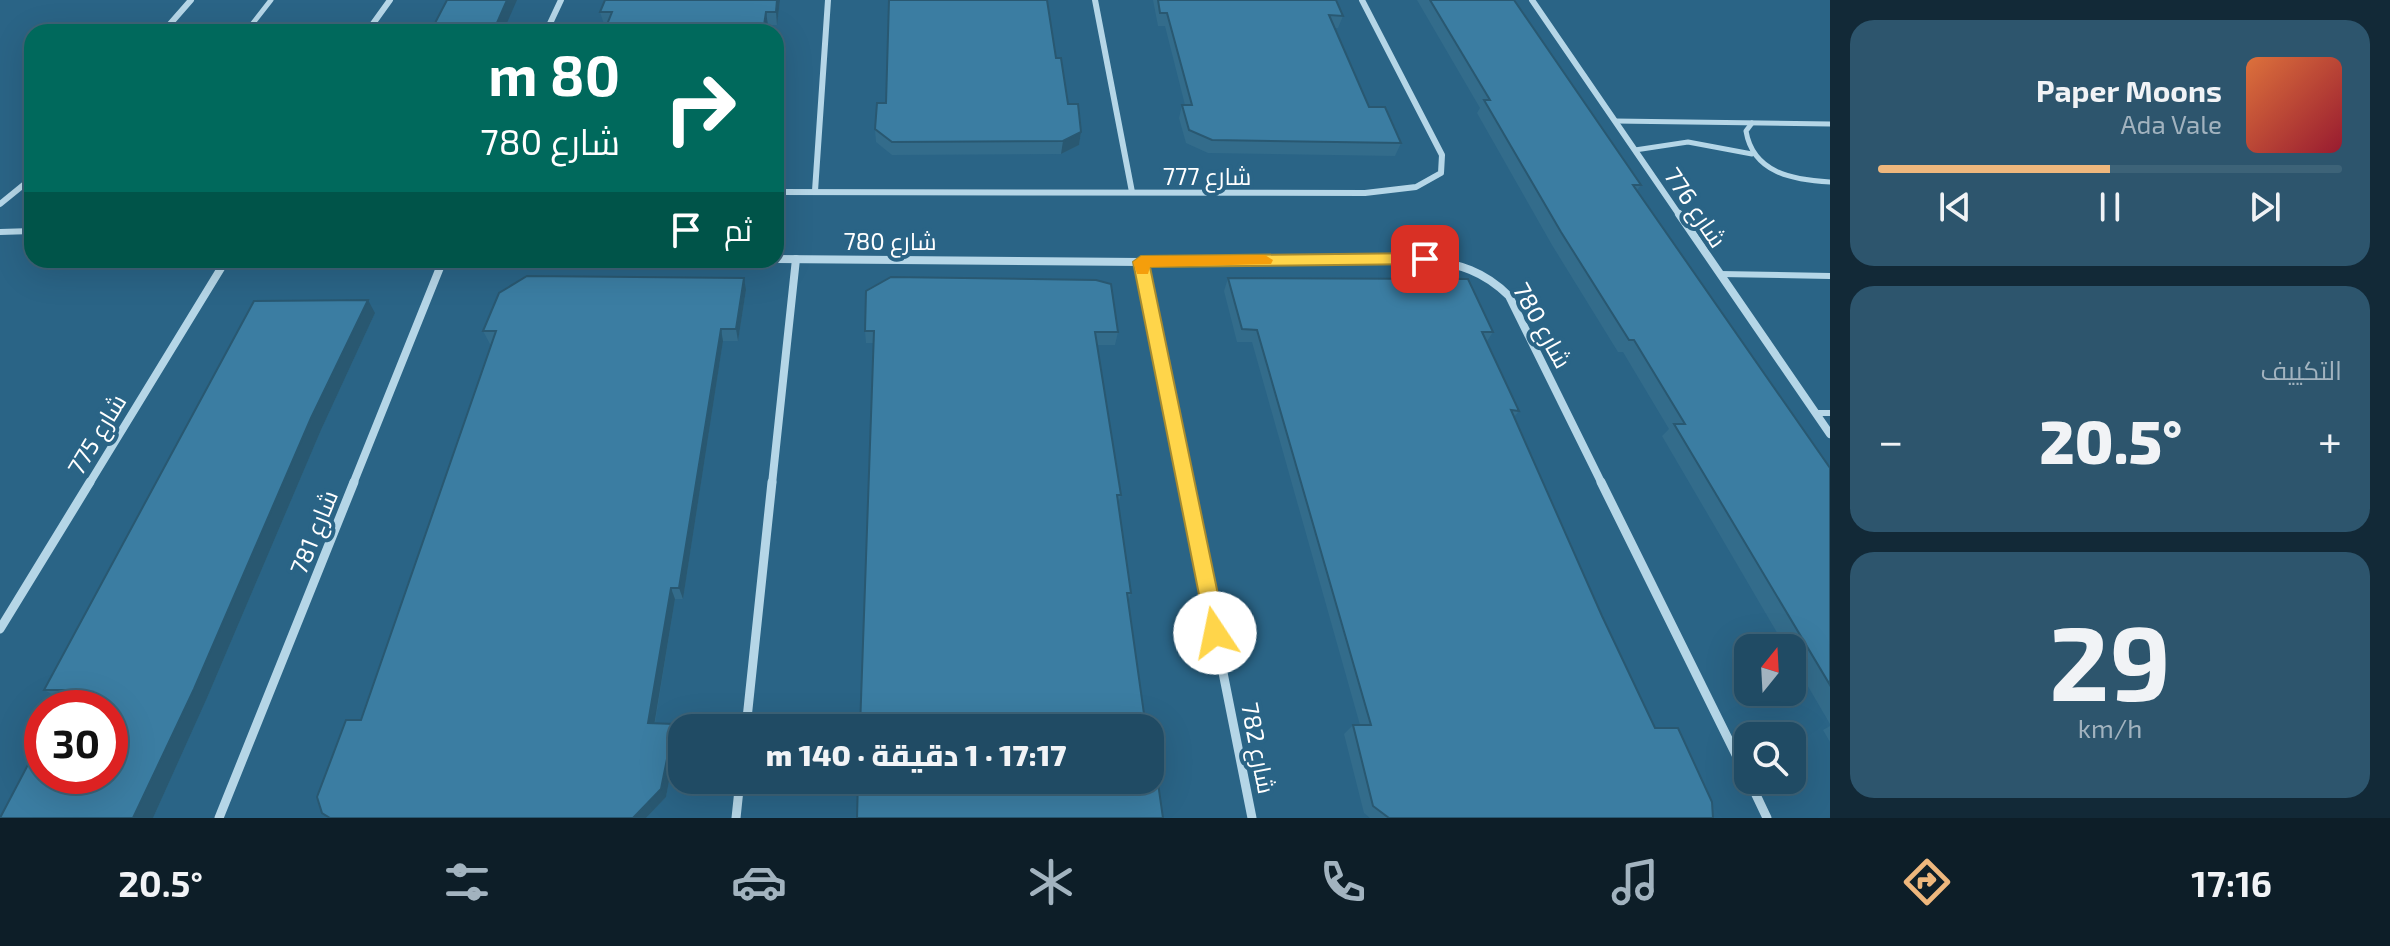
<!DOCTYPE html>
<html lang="ar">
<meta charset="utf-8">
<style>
body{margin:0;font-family:"Exo 2",Cairo,sans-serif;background:#2d556d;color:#f1f3f6;direction:rtl;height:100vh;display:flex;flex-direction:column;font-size:30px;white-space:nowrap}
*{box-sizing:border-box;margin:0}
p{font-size:26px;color:#a2b3bf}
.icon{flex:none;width:44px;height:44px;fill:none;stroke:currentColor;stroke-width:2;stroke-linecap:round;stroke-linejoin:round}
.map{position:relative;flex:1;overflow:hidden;direction:ltr}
.sheet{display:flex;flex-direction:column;gap:20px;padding:20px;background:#122937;width:560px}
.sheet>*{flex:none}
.top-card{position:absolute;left:24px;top:24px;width:760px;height:244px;border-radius:24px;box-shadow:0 8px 32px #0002,0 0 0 2px #3d6378;direction:rtl;background:#00695c;color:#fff;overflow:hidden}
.needle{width:52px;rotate:18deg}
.controls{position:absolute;left:1734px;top:634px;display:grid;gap:16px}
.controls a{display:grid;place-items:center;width:72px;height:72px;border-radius:16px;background:#204b64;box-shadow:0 8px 32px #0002,0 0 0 2px #3d6378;font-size:40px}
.speed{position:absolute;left:24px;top:690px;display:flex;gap:16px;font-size:40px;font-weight:700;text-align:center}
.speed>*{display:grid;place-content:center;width:104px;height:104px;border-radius:50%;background:#204b64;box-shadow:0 8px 32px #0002,0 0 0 2px #3d6378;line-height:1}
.speed .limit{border:12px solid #d22;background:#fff;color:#111}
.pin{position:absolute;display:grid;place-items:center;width:68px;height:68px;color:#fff;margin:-34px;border-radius:16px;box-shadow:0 4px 12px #0006}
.me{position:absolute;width:88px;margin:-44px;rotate:349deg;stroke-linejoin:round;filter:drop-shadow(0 0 6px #0008)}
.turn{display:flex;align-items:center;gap:28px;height:168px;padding:0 32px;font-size:36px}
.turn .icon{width:104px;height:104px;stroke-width:2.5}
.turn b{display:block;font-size:56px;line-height:68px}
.then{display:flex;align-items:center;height:76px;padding:0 32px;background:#0003;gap:16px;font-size:30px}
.big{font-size:60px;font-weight:800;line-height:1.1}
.sheet .widget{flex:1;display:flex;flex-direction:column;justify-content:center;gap:12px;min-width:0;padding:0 28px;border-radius:24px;background:#2d556d}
.sheet .dial{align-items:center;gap:0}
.dial b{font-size:104px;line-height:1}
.song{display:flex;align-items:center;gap:24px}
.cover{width:96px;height:96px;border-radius:12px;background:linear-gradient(135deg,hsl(20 70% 55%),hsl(350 70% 35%))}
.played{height:8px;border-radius:4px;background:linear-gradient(90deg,#eeb77d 50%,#3d6378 50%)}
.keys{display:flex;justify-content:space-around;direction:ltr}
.heat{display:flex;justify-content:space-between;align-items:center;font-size:44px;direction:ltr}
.trip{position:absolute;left:668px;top:714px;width:496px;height:80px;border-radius:24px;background:#204b64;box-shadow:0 8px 32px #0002,0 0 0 2px #3d6378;font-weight:800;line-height:80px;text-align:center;direction:rtl}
.tab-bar{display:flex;height:128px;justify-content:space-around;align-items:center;background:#0d1e28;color:#a2b3bf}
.tab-bar .icon{width:56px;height:56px}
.tab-bar .current{color:#eeb77d}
.tab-bar b{font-size:36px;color:#f1f3f6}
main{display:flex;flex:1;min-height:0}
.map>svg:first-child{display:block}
</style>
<main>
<section class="sheet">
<div class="widget">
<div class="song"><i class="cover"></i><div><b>Paper Moons</b><p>Ada Vale</p></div></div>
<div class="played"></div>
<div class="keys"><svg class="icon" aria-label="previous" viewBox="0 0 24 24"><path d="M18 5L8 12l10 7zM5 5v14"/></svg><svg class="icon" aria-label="pause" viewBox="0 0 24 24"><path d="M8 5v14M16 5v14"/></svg><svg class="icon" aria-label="next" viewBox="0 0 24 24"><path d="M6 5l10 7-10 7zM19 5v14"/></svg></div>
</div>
<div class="widget"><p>التكييف</p>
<div class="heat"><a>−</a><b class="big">20.5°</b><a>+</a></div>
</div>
<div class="widget dial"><b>29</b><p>km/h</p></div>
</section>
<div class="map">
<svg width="1830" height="818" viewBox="0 0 1830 818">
<rect width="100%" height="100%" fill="#2a6486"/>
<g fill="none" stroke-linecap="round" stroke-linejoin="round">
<g stroke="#b5d6e7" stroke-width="5">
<path d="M246 32 271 0"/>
<path d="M1615 121 1830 124"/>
<path d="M1752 123 1746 131C1753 173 1793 180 1830 182"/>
<path d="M1635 150 1688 142 1752 154"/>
</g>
<g stroke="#b5d6e7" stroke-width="6">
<path d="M0 232 32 231"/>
<path d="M1720 274 1830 276"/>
<path d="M1816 413H1830"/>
</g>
<g stroke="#b5d6e7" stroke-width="6">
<path d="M1095 0 1132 192"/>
<path d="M1532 0 1680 216"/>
<path d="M163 32 191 0"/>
<path d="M367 32 390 0"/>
<path d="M546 32 561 0"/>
<path d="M815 191 828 0"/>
<path d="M776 192 1365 193 1416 187 1441 173 1442 155 1362 0"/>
<path d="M0 204 32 178"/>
</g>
<g stroke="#b5d6e7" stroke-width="8">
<path d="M1679 214 1830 434"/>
<path d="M776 259 1141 262 1425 259C1459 264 1484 271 1509 296L1602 484"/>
<path d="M1141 262 1185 484"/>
<path d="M89 484 226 260"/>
<path d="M353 484 443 260"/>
<path d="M772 484 796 259"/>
</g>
<g stroke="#b5d6e7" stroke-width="9">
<path d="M1185 482 1252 818"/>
<path d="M1601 482 1748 779"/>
<path d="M0 629 90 482"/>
<path d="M746 728 772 482"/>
<path d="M1749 780 1767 818"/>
<path d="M219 818 354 482"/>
<path d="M736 818 740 780"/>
</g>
</g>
<g fill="#336c8b">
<path d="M605 0H780L777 25H768L767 32H604L607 24H604L600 12Z"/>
<path d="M1153 0H1336L1343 16 1338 28H1334L1369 107 1401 143 1395 156 1208 153 1186 143 1179 118 1182 105H1185L1165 26H1158Z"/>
<path d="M1417 0H1514L1641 185 1637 190 1830 468V724L1792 659V648H1786L1662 436 1669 429 1623 352H1618L1552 245 1477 113 1480 108Z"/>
<path d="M886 103 1068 104 1081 132 1079 145 1061 154 892 155 876 142 875 129Z"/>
<path d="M1228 278 1493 332 1487 341 1519 411 1514 417 1602 616 1655 728 1713 818H1370L1364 813 1344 734 1353 725H1360L1252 342H1237L1224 291Z"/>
<path d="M746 290 738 341H723L683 599H675L655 723 678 733 666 797 646 818H330L361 720 492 344H490L483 331Z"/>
<path d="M375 313 321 430 207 698 153 818H0L63 700 44 690Z"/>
<path d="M865 331 1118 332 1115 345H1097L1121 495 1118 503 1131 593 1128 601 874 343H866Z"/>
<path d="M1830 726V742L1823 730Z"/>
</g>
<g fill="#295871">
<path d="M507 0H517L503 32H493Z"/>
<path d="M777 0H780L777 25 776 12Z"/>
<path d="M766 12 768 25 767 32H763Z"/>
<path d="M1081 132 1079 145 1061 154 1063 141Z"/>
<path d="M744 278 746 290 738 341 736 329Z"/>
<path d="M368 300 375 313 321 430 207 698 153 818H133L311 418Z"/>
<path d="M721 329 723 341 683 599 679 588Z"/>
<path d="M671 588 675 599 653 732 648 723Z"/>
<path d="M674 724 678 733 666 797 646 818H633Z"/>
</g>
<g fill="#3b7da2" stroke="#295871" stroke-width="2">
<path d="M447 0H507L493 32H406L409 25H434Z"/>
<path d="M605 0H777L776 12H766L763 32H604L612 12H600Z"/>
<path d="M889 0H1047L1056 58H1061L1068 104H1078L1081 132 1063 141 892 142 875 129 877 103H886Z"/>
<path d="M1158 0H1336L1343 16 1329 15 1369 107H1385L1401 143 1212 140 1189 130 1182 105H1192L1167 13H1160Z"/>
<path d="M1430 0H1514L1641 185H1633L1830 468V685L1674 424H1685L1634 340H1629L1561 232 1484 100H1490Z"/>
<path d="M527 276 744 278 736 329H721L679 588H671L648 723 674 724 661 789 633 818H330L322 813 317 797 346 720H361L496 331H483L499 293Z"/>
<path d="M891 277 1096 280 1111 284 1118 332H1095L1121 495H1117L1131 593H1127L1146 728H860L874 331H865L866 291Z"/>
<path d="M1228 278 1468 279 1493 332H1482L1519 411 1511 410 1602 616 1655 728H1678L1712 802 1713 818H1389L1373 806 1353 725H1371L1257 330 1242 329Z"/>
<path d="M368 300 311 418 194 689 133 818H0L42 738V776H110V708H58L68 690H44L254 301Z"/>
<path d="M1150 755H1154L1163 818H857L858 780H1150Z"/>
</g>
<path fill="#ffd54a" stroke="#a68a30" stroke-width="2" d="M1425 253 1433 259 1425 264 1150 267 1226 633 1223 640 1215 642 1208 640 1133 262 1141 256Z"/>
<path fill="#f59e0b" d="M1265 255 1273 260 1271 264 1150 267 1148 274H1137L1133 262 1141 256Z"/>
<g text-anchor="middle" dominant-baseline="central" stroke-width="8" stroke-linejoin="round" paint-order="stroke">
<g font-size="24" fill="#fff" stroke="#2a6486">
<text x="1207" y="175">شارع 777</text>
<text transform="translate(1696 207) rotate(56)">شارع 776</text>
<text x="890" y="240">شارع 780</text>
<text transform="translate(1543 325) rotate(61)">شارع 780</text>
<text transform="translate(96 434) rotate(-59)">شارع 775</text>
<text transform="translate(313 532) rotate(-68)">شارع 781</text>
<text transform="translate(1259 748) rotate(79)">شارع 782</text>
</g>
</g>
</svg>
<div class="controls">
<a><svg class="needle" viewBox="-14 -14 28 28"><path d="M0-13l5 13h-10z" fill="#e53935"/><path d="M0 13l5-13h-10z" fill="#a2b3bf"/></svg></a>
<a><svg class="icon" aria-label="search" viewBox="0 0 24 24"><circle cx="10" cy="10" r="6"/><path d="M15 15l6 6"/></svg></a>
</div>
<div class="speed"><div class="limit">30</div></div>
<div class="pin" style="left:1425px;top:259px;background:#d93025"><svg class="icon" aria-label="arrive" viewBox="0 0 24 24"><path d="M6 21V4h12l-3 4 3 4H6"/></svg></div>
<svg class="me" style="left:1215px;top:633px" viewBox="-20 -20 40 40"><circle r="19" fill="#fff"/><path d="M0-13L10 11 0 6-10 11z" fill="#ffd54a"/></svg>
<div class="trip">17:17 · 1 دقيقة · 140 m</div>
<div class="top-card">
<div class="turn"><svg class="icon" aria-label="right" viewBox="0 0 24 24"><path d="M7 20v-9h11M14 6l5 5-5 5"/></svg><div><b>80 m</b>شارع 780</div></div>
<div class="then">ثم<svg class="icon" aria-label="arrive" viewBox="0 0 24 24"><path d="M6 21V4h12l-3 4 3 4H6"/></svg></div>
</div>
</div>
</main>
<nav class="tab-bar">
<b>17:16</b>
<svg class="icon current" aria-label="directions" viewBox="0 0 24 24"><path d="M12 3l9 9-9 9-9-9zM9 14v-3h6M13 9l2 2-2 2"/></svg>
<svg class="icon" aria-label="music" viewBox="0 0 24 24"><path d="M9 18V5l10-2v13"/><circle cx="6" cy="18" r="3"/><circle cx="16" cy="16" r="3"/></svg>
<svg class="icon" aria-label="phone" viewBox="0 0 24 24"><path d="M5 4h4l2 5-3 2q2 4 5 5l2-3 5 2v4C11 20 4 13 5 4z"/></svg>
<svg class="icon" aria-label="climate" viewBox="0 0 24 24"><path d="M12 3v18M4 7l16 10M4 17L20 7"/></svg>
<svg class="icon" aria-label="car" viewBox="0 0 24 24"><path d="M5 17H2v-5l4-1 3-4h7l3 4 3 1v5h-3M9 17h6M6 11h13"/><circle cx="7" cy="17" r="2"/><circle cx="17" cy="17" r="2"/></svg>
<svg class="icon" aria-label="filters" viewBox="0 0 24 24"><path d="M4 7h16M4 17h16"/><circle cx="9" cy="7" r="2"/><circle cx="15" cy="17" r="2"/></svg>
<b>20.5°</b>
</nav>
